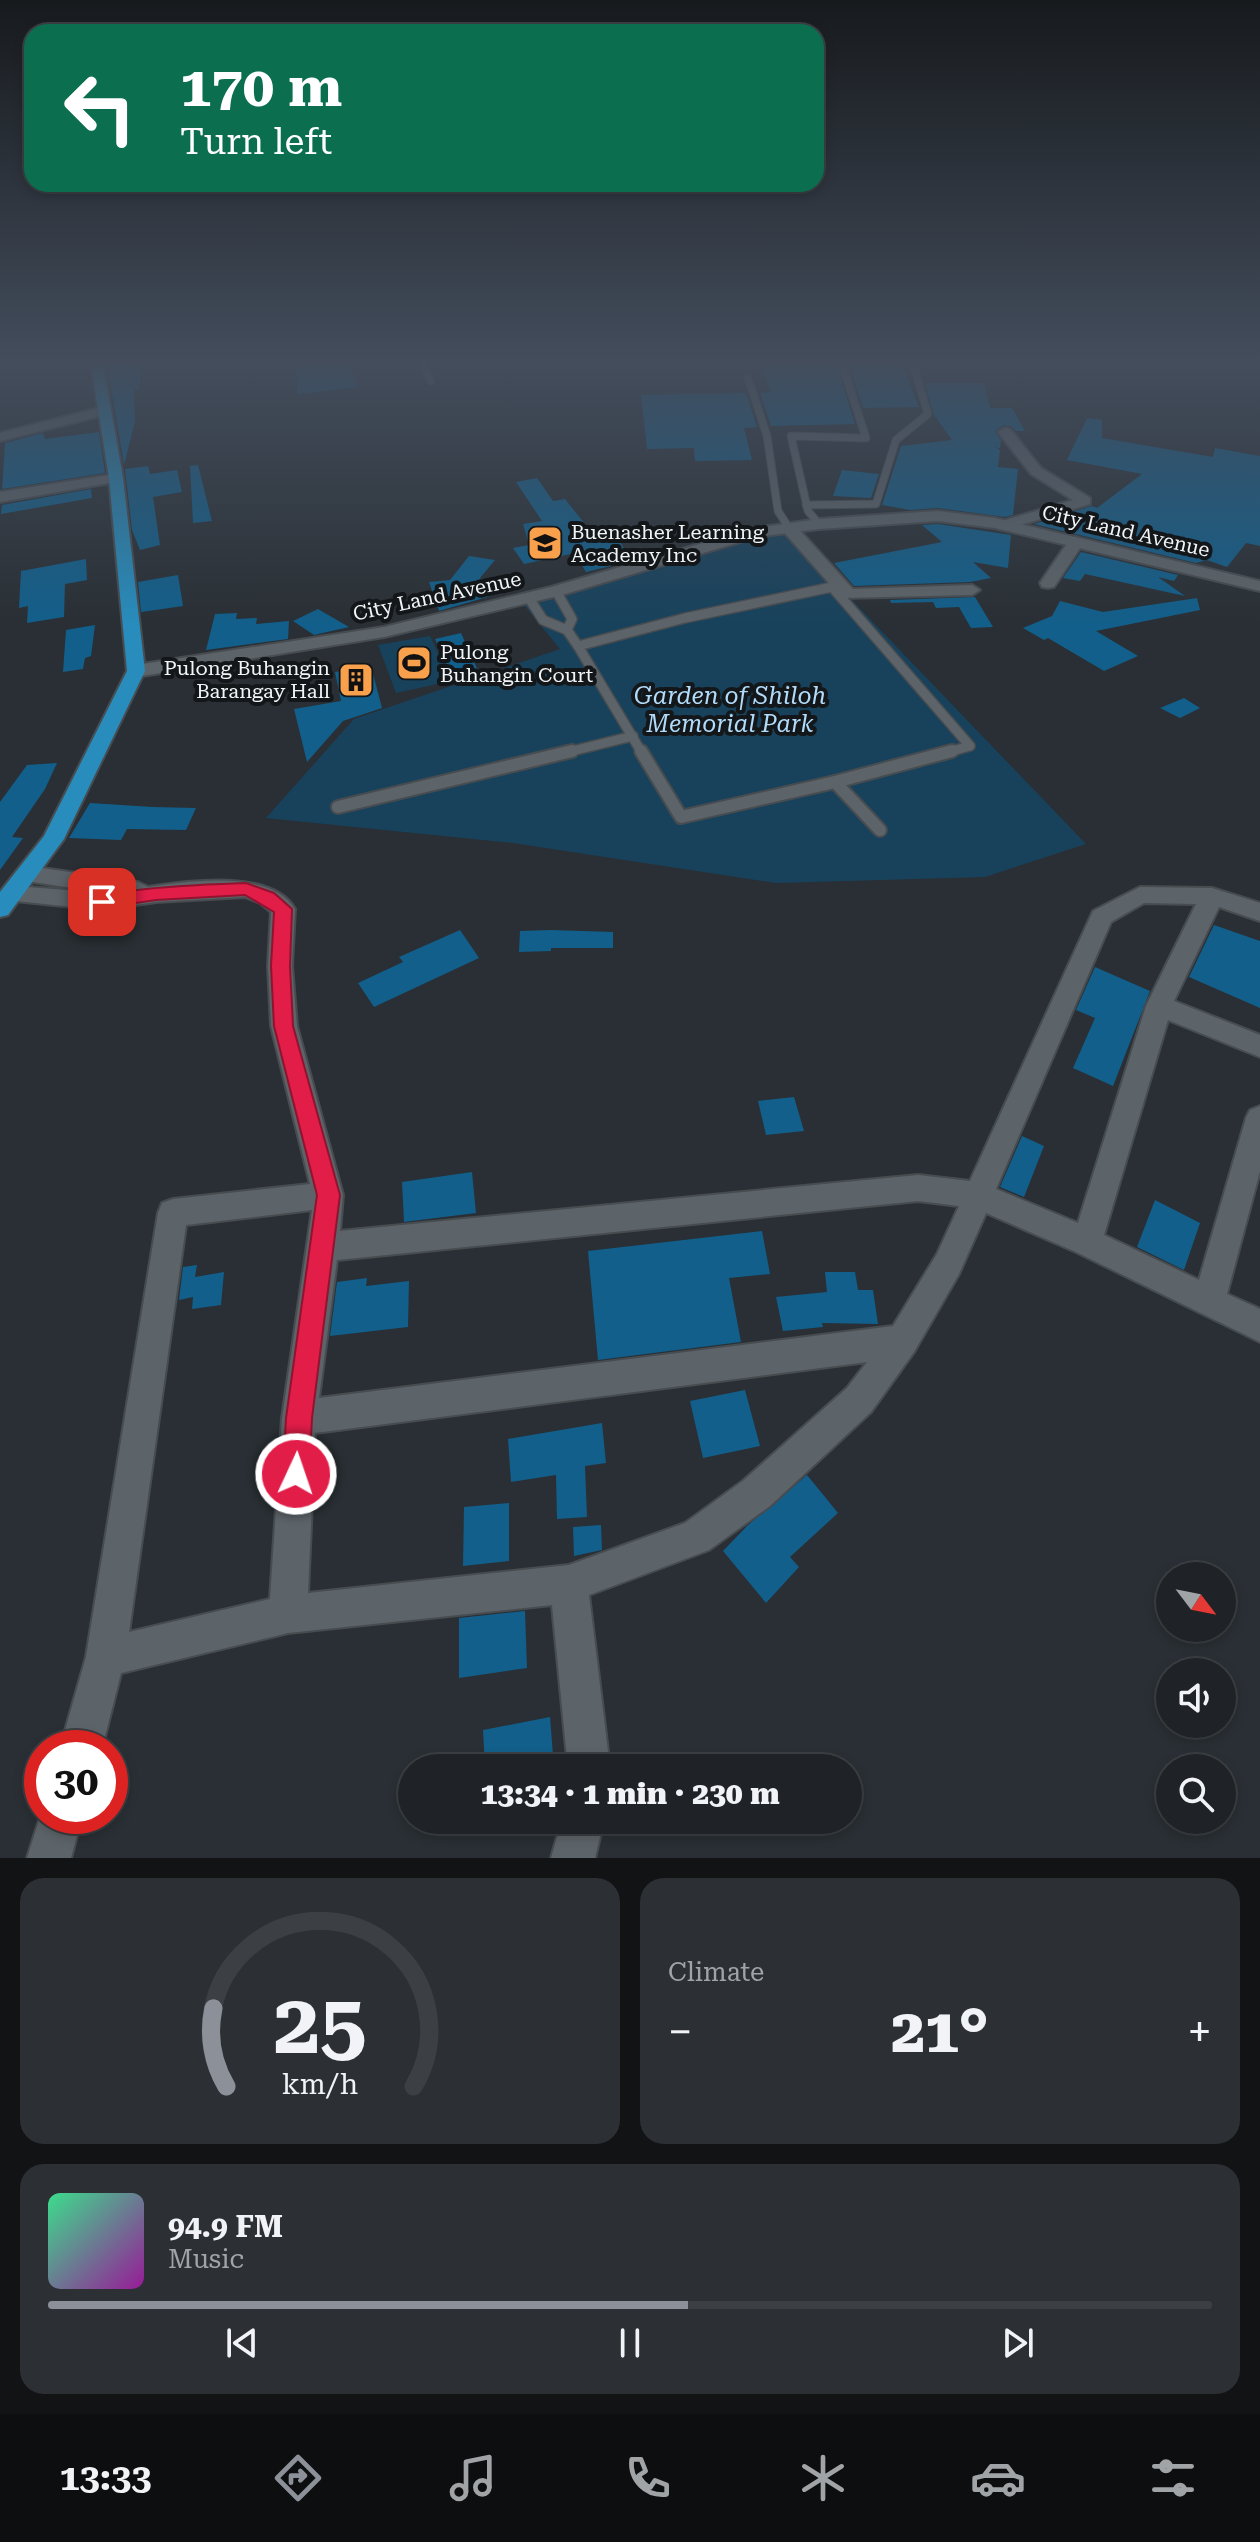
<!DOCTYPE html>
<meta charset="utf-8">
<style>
body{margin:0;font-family:"Roboto Serif",serif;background:#2c2f33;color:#f1f3f6;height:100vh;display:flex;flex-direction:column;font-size:30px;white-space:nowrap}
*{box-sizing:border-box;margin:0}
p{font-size:26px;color:#a1a4a7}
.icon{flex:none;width:44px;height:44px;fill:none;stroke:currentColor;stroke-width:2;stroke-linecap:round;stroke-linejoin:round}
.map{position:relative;height:1858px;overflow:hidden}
.drawer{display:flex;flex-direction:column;gap:20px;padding:20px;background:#111315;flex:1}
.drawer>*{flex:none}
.banner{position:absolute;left:24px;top:24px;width:800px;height:168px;border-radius:24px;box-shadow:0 4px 12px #0003,0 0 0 2px #3c4044;background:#0b6e4f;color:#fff;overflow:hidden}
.needle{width:52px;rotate:122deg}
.controls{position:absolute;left:1156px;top:1562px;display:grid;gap:16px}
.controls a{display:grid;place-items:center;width:80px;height:80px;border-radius:50%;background:#1f2327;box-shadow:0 4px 12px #0003,0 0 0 2px #3c4044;font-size:40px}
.speed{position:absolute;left:24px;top:1730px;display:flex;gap:16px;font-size:40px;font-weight:700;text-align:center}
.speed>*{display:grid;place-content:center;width:104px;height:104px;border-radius:50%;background:#1f2327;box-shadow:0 4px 12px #0003,0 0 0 2px #3c4044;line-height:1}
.speed .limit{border:12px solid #d22;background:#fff;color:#111}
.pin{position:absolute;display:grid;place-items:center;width:68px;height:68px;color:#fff;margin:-34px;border-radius:16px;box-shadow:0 4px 12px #0006}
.me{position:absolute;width:88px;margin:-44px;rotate:3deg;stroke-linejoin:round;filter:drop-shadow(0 0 6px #0008)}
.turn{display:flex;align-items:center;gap:28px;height:168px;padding:0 24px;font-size:36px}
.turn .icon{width:104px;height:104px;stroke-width:2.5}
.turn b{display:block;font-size:56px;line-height:68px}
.big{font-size:60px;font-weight:800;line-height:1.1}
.drawer .widget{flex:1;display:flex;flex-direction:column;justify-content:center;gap:12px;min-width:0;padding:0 28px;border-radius:24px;background:#2c2f33}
.drawer .dial{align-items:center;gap:0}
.dial svg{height:208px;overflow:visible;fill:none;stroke:#3c4044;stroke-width:7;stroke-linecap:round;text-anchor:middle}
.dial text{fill:#f1f3f6;stroke:none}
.song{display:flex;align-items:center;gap:24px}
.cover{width:96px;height:96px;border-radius:12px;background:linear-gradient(135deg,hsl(150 70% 55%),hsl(300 70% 35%))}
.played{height:8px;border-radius:4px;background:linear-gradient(90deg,#8c9099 55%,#3c4044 55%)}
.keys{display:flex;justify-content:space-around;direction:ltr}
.heat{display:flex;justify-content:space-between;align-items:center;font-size:44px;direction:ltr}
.drawer .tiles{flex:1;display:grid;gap:20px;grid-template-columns:1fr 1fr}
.widget:last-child{grid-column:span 2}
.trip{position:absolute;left:398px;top:1754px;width:464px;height:80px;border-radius:40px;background:#1f2327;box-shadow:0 4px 12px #0003,0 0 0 2px #3c4044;font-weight:800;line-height:80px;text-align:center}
.dock{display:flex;height:128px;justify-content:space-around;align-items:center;background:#0c0e10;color:#a1a4a7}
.dock .icon{width:56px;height:56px}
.dock .current{color:#8c9099}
.dock b{font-size:36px;color:#f1f3f6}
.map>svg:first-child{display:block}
</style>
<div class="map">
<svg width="1260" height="1858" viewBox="0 0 1260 1858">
<rect width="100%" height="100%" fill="#292f34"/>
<g fill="#18425c">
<path d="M789 528 821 568 1086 844 985 877 776 883 513 843 266 818 354 719 560 649 520 600Z"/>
<path d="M430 636 451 681 396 693 378 645Z"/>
</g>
<g fill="#125f8b">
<path d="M107 364H142L139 389 134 390 135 422 124 465Z"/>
<path d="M295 364H349L358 387 298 394Z"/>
<path d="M760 364H836L855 424 771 426 760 393 771 392Z"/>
<path d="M849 364H902L919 407 863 408Z"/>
<path d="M925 383H984L990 408H1012L1025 431H1016L1011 426 1004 425 995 431 1001 441 1000 448 995 447 1000 450 998 467 1018 469 1013 515 1005 517 938 508 910 510 882 505 901 446 952 440 934 415Z"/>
<path d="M746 393 757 427 744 428 752 460 695 461 694 448 647 449 641 395Z"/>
<path d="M1087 418 1102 420V438L1213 457 1215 448 1260 456V546L1246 543 1227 567 1207 560 1196 563 1034 524 1092 506 1097 508 1142 474 1067 460Z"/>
<path d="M99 432 105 473 2 489 5 443 43 433 45 439Z"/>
<path d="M198 465 212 521 193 523 190 466Z"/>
<path d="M148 466 150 474 177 470 182 492 153 497 160 545 140 550 132 530 125 469Z"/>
<path d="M842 470 879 474 871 498 833 496Z"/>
<path d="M537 478 553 501 565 499 597 539 617 536 631 561 586 572 575 553 524 564 513 548 529 545 523 524 542 521 516 482Z"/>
<path d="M91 489 92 498 1 514 2 505Z"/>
<path d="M938 524 1011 535 1008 568 973 562 991 578 970 582 854 586 834 563 942 542 922 525Z"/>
<path d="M1081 552 1178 575 1174 581 1158 577 1185 596 1085 574 1080 581 1063 578Z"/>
<path d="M469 556 495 560 480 578 494 595 439 611 429 582 450 580Z"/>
<path d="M86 559 87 580 65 584 64 617 27 623 28 606 19 608 21 571Z"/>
<path d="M178 575 183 606 141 612 138 582Z"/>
<path d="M975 597 993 627 971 628 959 607 936 608 933 602 891 603 890 600Z"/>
<path d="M1197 598 1200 610 1096 631 1138 656 1104 671 1048 638 1044 640 1023 628 1052 616 1060 601 1103 612Z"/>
<path d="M318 609 349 627 314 635 293 621Z"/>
<path d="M237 613 236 619 257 618 256 624 289 621 288 639 206 650 215 614Z"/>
<path d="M95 625 91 656 85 658 83 669 63 672 66 630Z"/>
<path d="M461 633 480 675 455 683 435 639Z"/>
<path d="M371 666 382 708 343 721 307 762 294 709 341 701 335 672Z"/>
<path d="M1184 698 1200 708 1180 718 1160 708Z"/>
<path d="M57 763 45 789 12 837 23 838 0 870V802L27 765Z"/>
<path d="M90 803 153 807 196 808 186 830 127 829 121 840 69 838Z"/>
<path d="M1214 925 1260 941V1008L1189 977Z"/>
<path d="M460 930 479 958 374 1007 358 983 403 962 399 957Z"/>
<path d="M551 930 613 932V948H551V951L519 952 520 931Z"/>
<path d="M1095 967 1150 991 1113 1086 1073 1068 1095 1018 1076 1010Z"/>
<path d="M794 1097 804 1131 766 1135 758 1101Z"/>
<path d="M1022 1136 1044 1146 1024 1197 1000 1187Z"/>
<path d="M472 1172 476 1213 404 1222 402 1182Z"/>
<path d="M1155 1200 1200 1223 1184 1270 1137 1247Z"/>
<path d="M762 1231 770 1274 729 1278 741 1342 598 1360 588 1251Z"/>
<path d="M197 1265 195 1277 224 1272 221 1305 192 1309 193 1297 179 1300 183 1267Z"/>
<path d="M825 1272H855L858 1290H873L878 1324 822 1323 823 1327 783 1331 776 1297 827 1292Z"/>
<path d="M367 1278 366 1286 409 1281 408 1327 330 1336 337 1282Z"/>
<path d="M745 1390 760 1446 703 1458 690 1401Z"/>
<path d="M602 1423 606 1463 585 1466 587 1517 557 1519 556 1475 511 1482 508 1439Z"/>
<path d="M807 1475 838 1513 790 1557 799 1567 766 1603 723 1551 747 1526Z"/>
<path d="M509 1503V1561L463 1566 464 1507Z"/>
<path d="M601 1525 602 1550 574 1556 573 1527Z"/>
<path d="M525 1611 527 1668 459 1678V1618Z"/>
<path d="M550 1717 554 1768H485L483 1730Z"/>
</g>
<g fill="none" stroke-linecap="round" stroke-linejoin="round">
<defs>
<g id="service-far2">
<path d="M423 364 431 381"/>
<path d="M748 378 767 436 778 511 789 528"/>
<path d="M806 505 876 504 896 440 928 414 913 364"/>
<path d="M819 524 808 511 791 436 866 438 842 364"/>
</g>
<g id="service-far1">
<path d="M556 591 572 619 567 630"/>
<path d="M529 598 543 620 567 630 578 646"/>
<path d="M564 753 633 736"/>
<path d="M642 753 578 646 685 618 832 587 970 746 945 753"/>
</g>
<g id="service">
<path d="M641 751 681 817 835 782 952 751"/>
<path d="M835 782 880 830"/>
<path d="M338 807 572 751"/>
</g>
<g id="minor">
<path d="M103 407 108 408V414L0 441V433Z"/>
<path d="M1005 428 1010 429 1041 468 1090 498V504L1011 528H999V522L1073 500 1031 474 998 432Z"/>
<path d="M116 474 121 475V481L0 502V492Z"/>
<path d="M789 523 795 525 853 589 972 585 980 590 972 595 842 598 783 531 781 528Z"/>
<path d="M1076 537 1084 542 1054 587 1048 588 1042 587 1040 583 1070 539Z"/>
<path d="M28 866 138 882 148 887C187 881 272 869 295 909L292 966 297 1026 343 1195 340 1231 918 1175 970 1181 1093 911 1140 887 1212 888 1260 903V921L1219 907 1174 1001 1260 1035V1057L1168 1020 1104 1235 1199 1280 1246 1118 1250 1110 1260 1106V1171L1227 1294 1260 1309V1342L1076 1252 986 1213 959 1274 914 1352 871 1412 770 1506 709 1550 589 1595 610 1768H568L552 1605 288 1633 121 1673 102 1748H60L86 1657 158 1213 162 1203 173 1199 310 1184 271 1026 268 966 271 912 260 903 245 897 156 902 102 910 6 900 2 894 6 888 14 886 105 893 20 880 17 874 20 868ZM1144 903 1196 904 1146 1006 1078 1223 996 1189 1111 922ZM918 1201 959 1206 937 1254 893 1326 319 1398 337 1260ZM312 1210 282 1418 270 1599 129 1632 186 1225ZM867 1362 847 1388 744 1480 685 1523 569 1565 308 1593 315 1433Z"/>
<path d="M42 1811V1816H82L71 1858H27Z"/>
<path d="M562 1820H604L595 1858H551Z"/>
</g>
<path id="tertiary" d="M938 511 995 518 1260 581V591L995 528 938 521 819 529 757 537 562 595 384 637 136 677 127 671 136 665 384 627 551 587 755 528 819 519Z"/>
<path id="primary" d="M91 364H103L123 478 145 671 64 839 8 915 0 917V892L44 836 127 671 109 478Z"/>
</defs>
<use href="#service-far2" stroke="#474c50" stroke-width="9"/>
<use href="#service-far1" stroke="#474c50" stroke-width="12"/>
<use href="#service" stroke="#474c50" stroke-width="16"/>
<use href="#minor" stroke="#474c50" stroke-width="4"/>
<use href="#tertiary" stroke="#474c50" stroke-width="4"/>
<use href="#primary" stroke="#474c50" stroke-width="4"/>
<use href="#service-far2" stroke="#5d6469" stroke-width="7"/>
<use href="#service-far1" stroke="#5d6469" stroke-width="9"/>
<use href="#service" stroke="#5d6469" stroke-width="12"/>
<use href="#minor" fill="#5d6469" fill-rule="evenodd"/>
<use href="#tertiary" fill="#5d6469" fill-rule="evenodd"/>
<use href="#primary" fill="#288cbc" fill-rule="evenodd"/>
</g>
<linearGradient id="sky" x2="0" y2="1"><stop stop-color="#171a1d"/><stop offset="0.58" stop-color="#434d5c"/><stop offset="1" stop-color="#434d5c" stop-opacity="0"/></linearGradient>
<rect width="1260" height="624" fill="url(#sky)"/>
<path fill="#e11d48" stroke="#92132f" stroke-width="2" d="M246 883 274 893 292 909 290 966 293 1026 340 1195 312 1418 309 1474 305 1484 296 1488 287 1484 283 1474 286 1418 317 1195 274 1026 271 966 274 912 245 895 156 900 102 908 93 902C104 887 221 884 246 883Z"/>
<defs>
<symbol id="school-square" viewBox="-11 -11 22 22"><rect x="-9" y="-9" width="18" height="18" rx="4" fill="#f9a04d" stroke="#141719"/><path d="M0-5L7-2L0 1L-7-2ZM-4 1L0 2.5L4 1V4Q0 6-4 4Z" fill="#111"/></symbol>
<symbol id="stadium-square" viewBox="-11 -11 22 22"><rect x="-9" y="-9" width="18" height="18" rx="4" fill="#f9a04d" stroke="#141719"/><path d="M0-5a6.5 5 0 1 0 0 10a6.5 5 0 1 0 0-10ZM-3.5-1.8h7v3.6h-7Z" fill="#111"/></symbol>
<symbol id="building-square" viewBox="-11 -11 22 22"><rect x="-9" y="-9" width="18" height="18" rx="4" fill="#f9a04d" stroke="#141719"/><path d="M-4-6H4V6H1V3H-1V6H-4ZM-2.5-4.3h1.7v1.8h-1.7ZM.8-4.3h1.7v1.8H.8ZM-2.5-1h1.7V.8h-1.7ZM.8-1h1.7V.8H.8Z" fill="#111"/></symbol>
</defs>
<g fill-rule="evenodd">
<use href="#school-square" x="525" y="523" width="40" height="40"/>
<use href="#stadium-square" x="394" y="643" width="40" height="40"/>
<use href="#building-square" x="336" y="660" width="40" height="40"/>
</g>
<g text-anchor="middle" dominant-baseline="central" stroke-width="8" stroke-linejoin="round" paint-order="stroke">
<g font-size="20" fill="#f1f5f8" stroke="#141719">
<text transform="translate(1126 531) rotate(13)">City Land Avenue</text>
<text transform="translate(437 596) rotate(-12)">City Land Avenue</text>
</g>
<g font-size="20" fill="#f1f5f8" stroke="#141719" text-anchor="start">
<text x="571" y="532">Buenasher Learning<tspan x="571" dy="23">Academy Inc</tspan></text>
<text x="440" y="652">Pulong<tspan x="440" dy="23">Buhangin Court</tspan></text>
<text x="330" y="668" text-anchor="end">Pulong Buhangin<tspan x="330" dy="23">Barangay Hall</tspan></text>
</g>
<g font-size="24" font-style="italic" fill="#b1dbfa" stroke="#141719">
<text x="730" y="696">Garden of Shiloh<tspan x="730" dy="28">Memorial Park</tspan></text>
</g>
</g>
</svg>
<div class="controls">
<a><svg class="needle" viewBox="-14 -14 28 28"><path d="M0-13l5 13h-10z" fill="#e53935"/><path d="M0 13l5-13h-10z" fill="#a1a4a7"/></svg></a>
<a><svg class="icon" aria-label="sound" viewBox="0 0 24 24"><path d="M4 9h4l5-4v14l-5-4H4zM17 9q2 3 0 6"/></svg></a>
<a><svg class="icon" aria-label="search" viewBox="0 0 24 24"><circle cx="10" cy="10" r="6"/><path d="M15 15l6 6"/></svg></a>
</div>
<div class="speed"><div class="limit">30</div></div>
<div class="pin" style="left:102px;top:902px;background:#d93025"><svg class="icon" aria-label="arrive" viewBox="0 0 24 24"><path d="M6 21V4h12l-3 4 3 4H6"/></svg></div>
<svg class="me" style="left:296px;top:1474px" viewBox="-20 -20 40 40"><circle r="17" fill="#e11d48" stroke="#fff" stroke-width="3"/><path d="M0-11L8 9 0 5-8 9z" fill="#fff"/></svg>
<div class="trip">13:34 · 1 min · 230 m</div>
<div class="banner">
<div class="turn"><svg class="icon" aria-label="left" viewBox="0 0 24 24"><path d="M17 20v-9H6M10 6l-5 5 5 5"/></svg><div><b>170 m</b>Turn left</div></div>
</div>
</div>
<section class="drawer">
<div class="tiles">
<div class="widget dial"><svg viewBox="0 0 100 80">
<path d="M14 69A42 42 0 1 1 86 69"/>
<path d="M14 69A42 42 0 0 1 9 39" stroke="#8c9099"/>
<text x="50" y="56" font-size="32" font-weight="700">25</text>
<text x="50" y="72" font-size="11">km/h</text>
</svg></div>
<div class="widget"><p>Climate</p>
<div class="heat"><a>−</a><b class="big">21°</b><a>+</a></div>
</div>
<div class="widget">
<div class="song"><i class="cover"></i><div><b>94.9 FM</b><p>Music</p></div></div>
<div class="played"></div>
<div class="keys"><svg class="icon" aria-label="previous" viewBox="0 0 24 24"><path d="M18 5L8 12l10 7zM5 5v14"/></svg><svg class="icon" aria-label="pause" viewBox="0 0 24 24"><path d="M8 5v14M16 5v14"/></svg><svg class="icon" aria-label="next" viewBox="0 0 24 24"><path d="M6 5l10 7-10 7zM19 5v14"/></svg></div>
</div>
</div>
</section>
<nav class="dock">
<b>13:33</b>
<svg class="icon current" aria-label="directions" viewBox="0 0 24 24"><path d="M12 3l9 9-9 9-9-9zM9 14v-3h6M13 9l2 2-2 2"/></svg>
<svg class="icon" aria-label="music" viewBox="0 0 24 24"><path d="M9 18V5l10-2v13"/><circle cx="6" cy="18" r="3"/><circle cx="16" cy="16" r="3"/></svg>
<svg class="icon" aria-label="phone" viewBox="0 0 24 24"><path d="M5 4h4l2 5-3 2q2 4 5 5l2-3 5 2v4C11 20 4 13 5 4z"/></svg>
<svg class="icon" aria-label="climate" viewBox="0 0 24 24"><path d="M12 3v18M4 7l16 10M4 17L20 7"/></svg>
<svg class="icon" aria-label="car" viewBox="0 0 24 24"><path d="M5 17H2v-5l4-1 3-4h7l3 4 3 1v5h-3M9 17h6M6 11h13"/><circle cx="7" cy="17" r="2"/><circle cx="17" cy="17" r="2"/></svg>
<svg class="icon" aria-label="filters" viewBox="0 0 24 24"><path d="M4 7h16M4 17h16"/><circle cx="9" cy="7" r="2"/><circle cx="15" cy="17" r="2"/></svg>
</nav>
